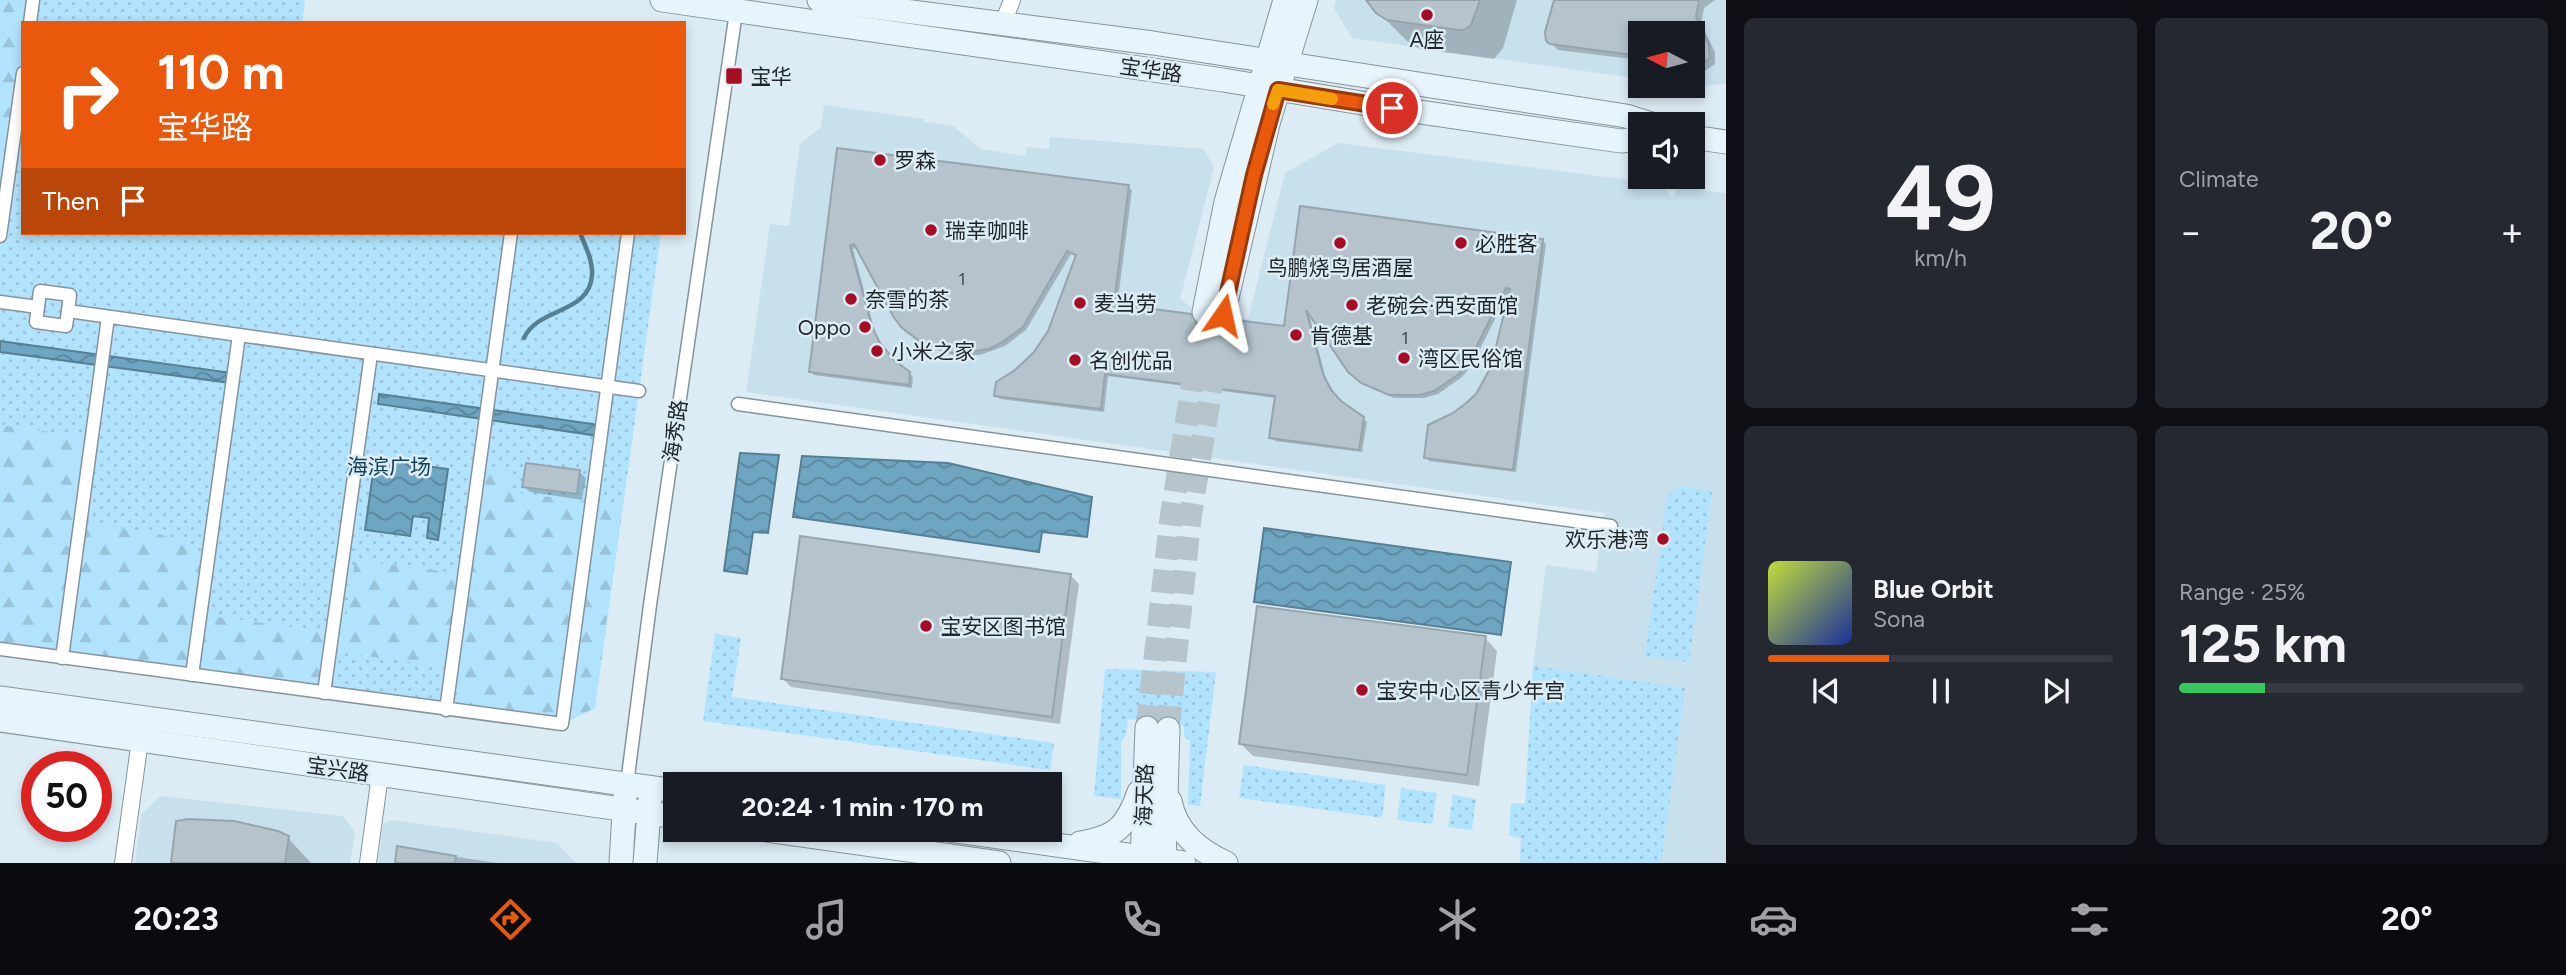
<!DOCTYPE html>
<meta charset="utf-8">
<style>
body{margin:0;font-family:Figtree,"Noto Sans SC",sans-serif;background:#242831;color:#f1f3f6;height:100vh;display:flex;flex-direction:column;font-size:26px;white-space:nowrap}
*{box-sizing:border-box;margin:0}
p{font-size:23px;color:#9ea1a6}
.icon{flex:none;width:38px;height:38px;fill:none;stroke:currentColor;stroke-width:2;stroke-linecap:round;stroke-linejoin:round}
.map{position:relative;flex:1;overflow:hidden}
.panel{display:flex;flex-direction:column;gap:18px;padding:18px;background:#0d0f14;width:840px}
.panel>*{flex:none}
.banner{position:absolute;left:21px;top:21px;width:665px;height:214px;border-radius:0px;box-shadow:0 4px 10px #0003;background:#ea580c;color:#fff;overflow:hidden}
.needle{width:46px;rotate:276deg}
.controls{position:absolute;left:1628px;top:21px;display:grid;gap:14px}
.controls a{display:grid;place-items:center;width:77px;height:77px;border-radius:0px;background:#171b24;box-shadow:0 4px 10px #0003;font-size:35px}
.speed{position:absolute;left:21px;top:751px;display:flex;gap:14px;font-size:35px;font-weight:700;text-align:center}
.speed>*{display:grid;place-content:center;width:91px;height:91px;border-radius:50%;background:#171b24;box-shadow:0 4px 10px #0003;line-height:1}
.speed .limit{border:10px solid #d22;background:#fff;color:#111}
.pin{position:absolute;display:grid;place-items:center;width:60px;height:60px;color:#fff;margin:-30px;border:4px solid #fff;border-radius:50%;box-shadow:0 2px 7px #0007}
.me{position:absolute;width:77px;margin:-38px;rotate:11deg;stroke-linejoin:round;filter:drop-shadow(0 0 5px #0008)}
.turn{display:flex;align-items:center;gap:24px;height:147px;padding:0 21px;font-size:32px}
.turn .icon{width:91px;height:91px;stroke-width:2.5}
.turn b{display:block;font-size:49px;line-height:60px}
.then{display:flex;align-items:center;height:66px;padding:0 21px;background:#0003;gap:14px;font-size:26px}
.big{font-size:52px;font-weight:700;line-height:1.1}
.panel .card{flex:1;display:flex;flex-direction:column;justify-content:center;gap:10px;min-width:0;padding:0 24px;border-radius:10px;background:#242831}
.panel .dial{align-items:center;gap:0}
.dial b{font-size:91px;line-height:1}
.song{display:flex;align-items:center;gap:21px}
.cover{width:84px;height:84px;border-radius:10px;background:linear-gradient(135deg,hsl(70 70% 55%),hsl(230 70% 35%))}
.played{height:7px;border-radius:4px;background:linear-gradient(90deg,#ea580c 35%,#363941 35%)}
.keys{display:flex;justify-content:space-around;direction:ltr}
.heat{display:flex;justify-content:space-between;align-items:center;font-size:38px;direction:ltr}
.charge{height:10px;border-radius:5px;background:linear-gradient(90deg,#34c759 25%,#363941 0)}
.panel .tiles{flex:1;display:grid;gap:18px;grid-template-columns:repeat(2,1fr)}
.trip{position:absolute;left:663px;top:772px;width:399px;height:70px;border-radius:0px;background:#171b24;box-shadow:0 4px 10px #0003;font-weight:700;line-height:70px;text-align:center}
.menu{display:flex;height:112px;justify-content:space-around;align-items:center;background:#090b0e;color:#9ea1a6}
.menu .icon{width:49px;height:49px}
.menu .active{color:#ea580c}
.menu b{font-size:32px;color:#f1f3f6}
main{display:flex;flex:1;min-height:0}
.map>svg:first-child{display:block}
</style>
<main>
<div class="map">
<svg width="1726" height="863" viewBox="0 0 1726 863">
<defs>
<pattern id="green-dots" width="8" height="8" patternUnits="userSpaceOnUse" patternTransform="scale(1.75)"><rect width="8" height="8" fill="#b1e3fe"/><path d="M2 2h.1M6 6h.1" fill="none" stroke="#98c3da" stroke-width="1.8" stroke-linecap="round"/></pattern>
<pattern id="forest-firs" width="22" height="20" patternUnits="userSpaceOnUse" patternTransform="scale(1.75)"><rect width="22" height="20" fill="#b1e3fe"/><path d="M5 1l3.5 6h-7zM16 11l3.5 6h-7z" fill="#98c3da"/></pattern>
<pattern id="water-waves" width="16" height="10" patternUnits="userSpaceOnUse" patternTransform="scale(1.75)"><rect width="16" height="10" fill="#6ea5c1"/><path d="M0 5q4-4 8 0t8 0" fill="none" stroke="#5a869d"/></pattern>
</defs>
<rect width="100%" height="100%" fill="#dcecf5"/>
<g fill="#c8dfec">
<path d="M1336 0H1726V83L1701 87 1689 86H1692V33H1640V79L1352 38 1334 8Z"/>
<path d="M824 105 924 119V122L953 126 981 149 1025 156 1027 147 1049 149 1050 137 1204 149 1214 168 1180 299 1191 307 1192 312 1248 319 1285 173 1338 143 1662 184 1672 198 1679 187 1726 193V863H1520L1521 838 1509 836 1511 803 1525 804 1533 666 1546 565 1596 572 1604 513 746 392 770 224 789 226 800 144 821 127Z"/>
<path d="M160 796 343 816 355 833 350 863H135L141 815Z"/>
<path d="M392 820 557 843 576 863H378L383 824Z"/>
</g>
<g fill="url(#green-dots)">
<path d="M7 0H305L302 23H23V233H661L595 708 562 724 0 649V54Z"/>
<path d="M1680 486 1712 491 1689 662 1645 656 1667 496Z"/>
<path d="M715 634 741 638 732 697 1054 743 1050 770 703 721Z"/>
<path d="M1533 666 1685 688 1661 863H1520L1521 838 1509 836 1511 803 1525 804Z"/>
<path d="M1105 669 1216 672 1200 806 1188 805 1190 741 1184 736V726L1128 719 1126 736 1121 742V799L1094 796Z"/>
<path d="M1244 765 1386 785 1382 818 1239 798Z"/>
<path d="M1401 788 1437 793 1432 824 1397 820Z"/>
<path d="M1453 795 1476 799 1472 830 1448 827Z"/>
</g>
<g fill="url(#forest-firs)">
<path d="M0 0H27L2 179H0Z"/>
<path d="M0 425 86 437 75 522 159 534 183 542 204 555 196 614 344 634 355 560 472 575 487 468 512 471 510 492 622 506 595 708 562 724 446 709 451 668 331 651 324 693 0 649Z"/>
</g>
<g fill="url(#water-waves)" stroke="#567f93" stroke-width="2">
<path d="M0 341 232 373 231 383 0 352Z"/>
<path d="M379 394 600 425 599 436 378 404Z"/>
<path d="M740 453 779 455 768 533 753 532 747 574 724 571Z"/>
<path d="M802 456 948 463 1092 497 1087 537 1042 532 1039 552 793 517Z"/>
<path d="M375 459 448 469 438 540 427 538 429 518 413 516 410 536 365 530Z"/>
<path d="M1264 528 1511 562 1501 635 1254 602Z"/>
</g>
<g fill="#0003">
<path d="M1371 0H1517L1503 48 1494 59 1419 49 1408 42 1377 11Z"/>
<path d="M1556 0H1715L1704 8 1701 24 1715 52V64L1703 72 1692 73V33H1640V60L1558 50 1551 43Z"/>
<path d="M839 150 1128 187 1132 190 1117 307 1190 316 1196 325 1220 330 1285 328 1301 208 1542 240 1546 244 1516 472 1429 461 1426 457 1453 415 1477 395 1492 368 1511 287 1472 365 1462 377 1438 394 1424 398H1394L1367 386 1349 371 1308 310 1326 379 1341 403 1367 422 1362 452 1275 441 1271 437 1276 398 1108 376 1104 412 1000 399 996 395 1035 353 1049 332 1077 256 1071 254 1026 330 1005 346 980 355H953L928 347 917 339 858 247 853 249 875 332 883 348 896 363 913 377 912 388 814 375 810 371Z"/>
<path d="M579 472 586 478 582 500 530 492 524 486Z"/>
<path d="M1070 575 1079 584 1060 724 791 687 782 678Z"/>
<path d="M1485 638 1497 651 1479 786 1253 756 1240 743Z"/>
<path d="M288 838 311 863H173Z"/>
<path d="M399 848 497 863H397Z"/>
</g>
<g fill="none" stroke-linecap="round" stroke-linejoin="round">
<path stroke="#567f93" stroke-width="4.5" d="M524 338C538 307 590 314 592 275 593 261 585 245 580 233"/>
</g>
<g fill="#b4c3cc" stroke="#96a5ad" stroke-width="2">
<path d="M1366 0H1480L1471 25 1464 30H1458L1387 20 1376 13Z"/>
<path d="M1554 0H1699L1696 16 1709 45 1710 58 1692 69V33H1640V56L1550 44 1546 41 1545 32Z"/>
<path d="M837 148 1129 185 1114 304 1191 314 1194 322 1201 326 1212 323 1220 329 1228 328 1236 320 1284 326 1300 206 1543 239 1513 470 1424 458 1428 425 1453 413 1465 404 1476 394 1491 367 1510 289 1506 288 1469 361 1459 374 1434 391 1420 395H1389L1361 383 1348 372 1306 310 1323 374 1331 390 1341 401 1364 417 1359 450 1269 438 1275 396 1105 374 1101 409 994 396 996 382 1015 370 1034 352 1048 331 1076 255 1067 251 1023 327 1001 343 989 349 962 353 948 352 923 344 901 327 893 316 854 244 850 246 872 327 880 343 895 361 910 372 909 385 809 372Z"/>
<path d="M526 463 580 470 577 494 522 487Z"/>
<path d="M800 536 1071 574 1052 717 781 679Z"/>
<path d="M1257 606 1486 636 1467 775 1239 744Z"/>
<path d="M188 819 234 821 278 831 289 836 285 863H171L176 821Z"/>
<path d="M397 846 456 856 455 863H395Z"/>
</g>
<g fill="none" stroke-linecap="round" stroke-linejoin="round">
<g stroke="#b6c4cc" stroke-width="23" stroke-dasharray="23 11" stroke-linecap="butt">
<path d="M1147 728 1171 518 1204 312"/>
<path d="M1168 729 1190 518 1223 315"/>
</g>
<defs>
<g id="pedestrian">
<path d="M30 23 33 0"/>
<path d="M0 236 23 73"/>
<path d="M40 291 70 295 66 326 36 322Z"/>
<path d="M0 302 38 307"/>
<path d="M68 311 639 391"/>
<path d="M738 404 1611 526"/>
<path d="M0 649 562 724 628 233"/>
<path d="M62 658 108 317"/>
<path d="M192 675 239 335"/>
<path d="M324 693 371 354"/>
<path d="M446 710 511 233"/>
<path d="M627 784 650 605 736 12"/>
</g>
<g id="minor">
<path d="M1003 23 1012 0"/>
<path d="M123 863 140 740"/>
<path d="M368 863 380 775"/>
</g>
<g id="secondary">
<path d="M662 0 1223 80 1392 108 1621 141 1640 139"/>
<path d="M819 0 1153 43 1626 116 1651 124"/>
<path d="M1692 137 1726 142"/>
<path d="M1204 312 1226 202 1285 0"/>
<path d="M1223 315 1269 120 1306 0"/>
<path d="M0 698 676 791"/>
<path d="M0 720 676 817"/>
<path d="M1170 801C1176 832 1198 850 1226 863"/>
<path d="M767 830 999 863"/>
<path d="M950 830 1184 863"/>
<path d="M1080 843C1117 837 1127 826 1139 792"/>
<path d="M621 863 625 796"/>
<path d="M645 863 650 800"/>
<path d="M1142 863 1147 728"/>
<path d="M1164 863 1168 729"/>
</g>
</defs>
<use href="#pedestrian" stroke="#85949c" stroke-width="15"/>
<use href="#minor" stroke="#85949c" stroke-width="18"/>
<use href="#secondary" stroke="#85949c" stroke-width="25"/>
<use href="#pedestrian" stroke="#fff" stroke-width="12"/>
<use href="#minor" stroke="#fff" stroke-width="16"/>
<use href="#secondary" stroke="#e6f4fc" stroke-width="23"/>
</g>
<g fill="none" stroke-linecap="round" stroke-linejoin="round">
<defs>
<path id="route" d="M1223 315 1254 175 1278 90 1392 108"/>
</defs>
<use href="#route" stroke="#983908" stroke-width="18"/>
<use href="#route" stroke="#ea580c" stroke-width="12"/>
<path stroke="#f59e0b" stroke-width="12" d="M1273 104 1278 90 1332 99"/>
</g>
<g fill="#a60c26" stroke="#dcecf5" stroke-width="2.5">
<circle cx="1427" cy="15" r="7"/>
<rect x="725" y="67" width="18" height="18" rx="3.5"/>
<circle cx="880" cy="160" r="7"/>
<circle cx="931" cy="230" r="7"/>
<circle cx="1340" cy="243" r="7"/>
<circle cx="1461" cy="243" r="7"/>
<circle cx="851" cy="299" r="7"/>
<circle cx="1080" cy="303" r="7"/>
<circle cx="1352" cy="305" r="7"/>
<circle cx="865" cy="327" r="7"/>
<circle cx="1296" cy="335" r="7"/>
<circle cx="877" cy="351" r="7"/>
<circle cx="1404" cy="358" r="7"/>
<circle cx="1075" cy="360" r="7"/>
<circle cx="1663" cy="539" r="7"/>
<circle cx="926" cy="626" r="7"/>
<circle cx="1362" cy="690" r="7"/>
</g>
<g text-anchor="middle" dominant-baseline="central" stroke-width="5" stroke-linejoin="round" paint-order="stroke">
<g font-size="18" fill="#444c51">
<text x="962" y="279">1</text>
<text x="1405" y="338">1</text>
</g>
<g font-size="21" fill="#1f2528" stroke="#dcecf5" text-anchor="start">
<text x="1427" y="39" text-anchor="middle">A座</text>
<text x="750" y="76">宝华</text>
<text x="894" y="160">罗森</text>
<text x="945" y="230">瑞幸咖啡</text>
<text x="1475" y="243">必胜客</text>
<text x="1340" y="267" text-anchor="middle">鸟鹏烧鸟居酒屋</text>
<text x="865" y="299">奈雪的茶</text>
<text x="1094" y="303">麦当劳</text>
<text x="1366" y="305">老碗会·西安面馆</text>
<text x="851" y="327" text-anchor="end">Oppo</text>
<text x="1310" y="335">肯德基</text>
<text x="891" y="351">小米之家</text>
<text x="1418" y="358">湾区民俗馆</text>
<text x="1089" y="360">名创优品</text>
<text x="1649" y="539" text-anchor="end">欢乐港湾</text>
<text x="940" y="626">宝安区图书馆</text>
<text x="1376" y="690">宝安中心区青少年宫</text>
</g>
<g font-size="21" fill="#1f2528" stroke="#dcecf5">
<text transform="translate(1151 70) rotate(8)">宝华路</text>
<text transform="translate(675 431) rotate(-82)">海秀路</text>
<text transform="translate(338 769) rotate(8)">宝兴路</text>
<text transform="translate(1144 795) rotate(-88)">海天路</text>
</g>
<g font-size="21" fill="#124156" stroke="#dcecf5">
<text x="389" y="466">海滨广场</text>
</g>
</g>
</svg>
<div class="controls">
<a><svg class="needle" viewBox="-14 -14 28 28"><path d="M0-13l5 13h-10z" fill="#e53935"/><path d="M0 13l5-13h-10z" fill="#9ea1a6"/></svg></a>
<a><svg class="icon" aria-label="sound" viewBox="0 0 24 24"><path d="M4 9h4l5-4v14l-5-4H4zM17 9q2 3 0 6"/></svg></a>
</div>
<div class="speed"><div class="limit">50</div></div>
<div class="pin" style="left:1392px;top:108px;background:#d93025"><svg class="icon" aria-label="arrive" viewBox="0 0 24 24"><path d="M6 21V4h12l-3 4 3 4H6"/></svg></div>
<svg class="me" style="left:1223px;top:315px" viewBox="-20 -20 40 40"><path d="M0-17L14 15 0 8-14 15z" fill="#ea580c" stroke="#fff" stroke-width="4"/></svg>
<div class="trip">20:24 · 1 min · 170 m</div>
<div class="banner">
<div class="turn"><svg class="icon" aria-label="right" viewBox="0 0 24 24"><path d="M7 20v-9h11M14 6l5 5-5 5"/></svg><div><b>110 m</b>宝华路</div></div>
<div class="then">Then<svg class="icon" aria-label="arrive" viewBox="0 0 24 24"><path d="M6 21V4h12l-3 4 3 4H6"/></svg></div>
</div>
</div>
<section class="panel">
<div class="tiles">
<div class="card dial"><b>49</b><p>km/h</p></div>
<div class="card"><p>Climate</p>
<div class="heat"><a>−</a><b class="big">20°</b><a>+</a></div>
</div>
<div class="card">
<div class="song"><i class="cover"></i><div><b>Blue Orbit</b><p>Sona</p></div></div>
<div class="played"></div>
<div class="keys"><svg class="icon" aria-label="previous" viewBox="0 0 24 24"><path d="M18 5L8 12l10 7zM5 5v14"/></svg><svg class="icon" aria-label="pause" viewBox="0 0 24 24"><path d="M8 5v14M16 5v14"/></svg><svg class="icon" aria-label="next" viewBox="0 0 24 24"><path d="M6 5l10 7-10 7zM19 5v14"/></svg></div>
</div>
<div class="card"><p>Range · 25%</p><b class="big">125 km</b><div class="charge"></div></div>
</div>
</section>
</main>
<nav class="menu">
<b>20:23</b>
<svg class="icon active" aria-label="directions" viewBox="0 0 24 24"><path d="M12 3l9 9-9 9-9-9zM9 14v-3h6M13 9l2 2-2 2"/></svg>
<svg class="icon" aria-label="music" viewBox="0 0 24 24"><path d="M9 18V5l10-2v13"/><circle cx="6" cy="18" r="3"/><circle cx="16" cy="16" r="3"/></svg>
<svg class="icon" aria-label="phone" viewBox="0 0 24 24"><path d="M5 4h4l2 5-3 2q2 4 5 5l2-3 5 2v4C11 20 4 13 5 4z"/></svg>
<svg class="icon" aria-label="climate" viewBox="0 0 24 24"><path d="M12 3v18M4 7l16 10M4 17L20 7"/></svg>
<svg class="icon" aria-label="car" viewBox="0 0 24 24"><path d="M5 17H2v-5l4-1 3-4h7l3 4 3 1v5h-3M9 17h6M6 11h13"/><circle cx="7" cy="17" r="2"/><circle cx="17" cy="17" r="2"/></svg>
<svg class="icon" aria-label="filters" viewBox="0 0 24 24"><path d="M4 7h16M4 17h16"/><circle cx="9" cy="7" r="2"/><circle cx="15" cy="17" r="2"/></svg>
<b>20°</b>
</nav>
